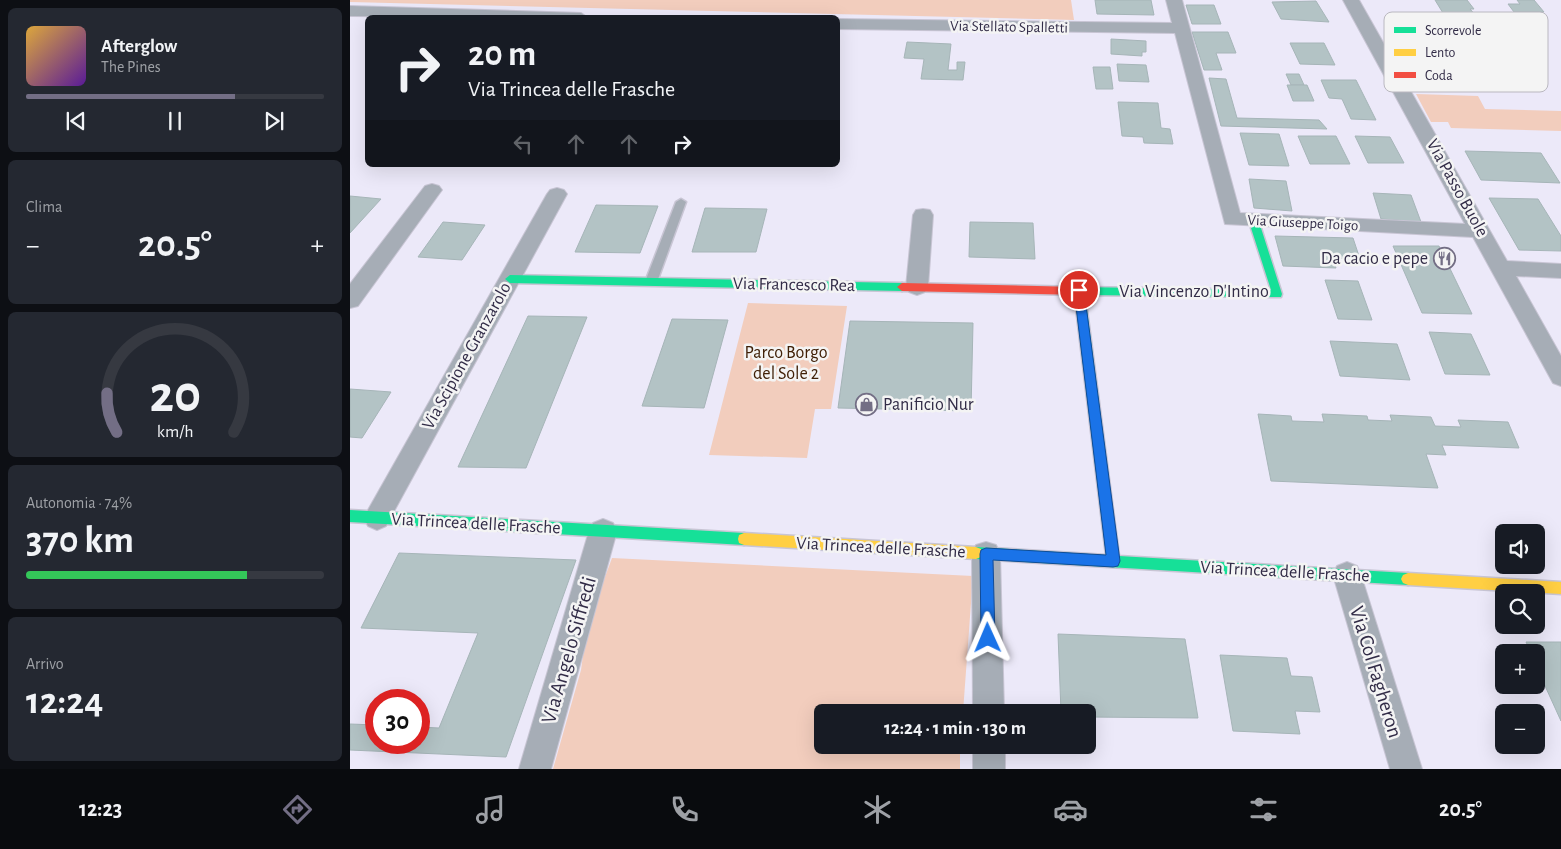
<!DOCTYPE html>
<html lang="it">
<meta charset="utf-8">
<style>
body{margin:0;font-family:"Alegreya Sans",sans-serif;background:#242831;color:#f1f3f6;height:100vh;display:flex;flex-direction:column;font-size:19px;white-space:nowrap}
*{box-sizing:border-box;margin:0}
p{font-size:16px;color:#9ea1a6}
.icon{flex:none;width:28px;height:28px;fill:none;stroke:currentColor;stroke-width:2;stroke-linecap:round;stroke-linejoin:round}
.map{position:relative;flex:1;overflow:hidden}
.drawer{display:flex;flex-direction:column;gap:8px;padding:8px;background:#0d0f14;width:350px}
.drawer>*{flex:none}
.top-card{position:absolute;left:15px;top:15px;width:475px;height:152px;border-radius:8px;box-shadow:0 5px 20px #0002;background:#171b24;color:#f1f3f6;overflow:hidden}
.tools{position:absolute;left:1145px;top:524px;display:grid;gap:10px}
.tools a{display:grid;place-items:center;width:50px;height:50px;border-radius:8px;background:#171b24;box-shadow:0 5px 20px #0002;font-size:25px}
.speed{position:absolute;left:15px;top:689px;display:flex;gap:10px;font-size:25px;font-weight:700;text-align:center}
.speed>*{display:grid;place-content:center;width:65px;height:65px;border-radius:50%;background:#171b24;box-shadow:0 5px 20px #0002;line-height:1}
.speed .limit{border:8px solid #d22;background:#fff;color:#111}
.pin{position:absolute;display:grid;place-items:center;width:42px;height:42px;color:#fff;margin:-21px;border:2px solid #fff;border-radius:50%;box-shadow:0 1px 5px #0007}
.me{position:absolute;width:55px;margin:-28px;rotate:359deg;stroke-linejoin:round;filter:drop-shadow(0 0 4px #0008)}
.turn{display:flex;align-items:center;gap:18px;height:105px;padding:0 20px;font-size:22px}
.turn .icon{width:65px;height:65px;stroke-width:2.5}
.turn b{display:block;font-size:35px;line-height:42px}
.lanes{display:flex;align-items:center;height:48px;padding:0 20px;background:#0003;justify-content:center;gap:25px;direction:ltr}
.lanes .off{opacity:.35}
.big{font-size:38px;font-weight:600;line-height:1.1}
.drawer .tile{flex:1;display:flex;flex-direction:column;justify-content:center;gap:8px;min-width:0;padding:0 18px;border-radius:8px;background:#242831}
.drawer .dial{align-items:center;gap:0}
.dial svg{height:130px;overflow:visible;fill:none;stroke:#363941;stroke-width:7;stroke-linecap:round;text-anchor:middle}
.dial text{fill:#f1f3f6;stroke:none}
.song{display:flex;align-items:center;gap:15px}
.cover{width:60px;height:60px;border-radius:8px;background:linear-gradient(135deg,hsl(40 70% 55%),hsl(270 70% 35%))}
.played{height:5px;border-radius:2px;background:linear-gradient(90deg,#736e85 70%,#363941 70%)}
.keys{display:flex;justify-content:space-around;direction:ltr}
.heat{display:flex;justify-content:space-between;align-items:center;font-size:28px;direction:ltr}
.charge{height:8px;border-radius:4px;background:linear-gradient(90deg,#34c759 74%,#363941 0)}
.trip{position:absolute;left:464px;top:704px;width:282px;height:50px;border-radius:8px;background:#171b24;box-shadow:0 5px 20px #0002;font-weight:600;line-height:50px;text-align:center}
.dock{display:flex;height:80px;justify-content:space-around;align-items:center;background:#090b0e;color:#9ea1a6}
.dock .icon{width:35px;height:35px}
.dock .active{color:#736e85}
.dock b{font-size:22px;color:#f1f3f6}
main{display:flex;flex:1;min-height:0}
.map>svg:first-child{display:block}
</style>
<main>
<section class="drawer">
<div class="tile">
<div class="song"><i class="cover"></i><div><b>Afterglow</b><p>The Pines</p></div></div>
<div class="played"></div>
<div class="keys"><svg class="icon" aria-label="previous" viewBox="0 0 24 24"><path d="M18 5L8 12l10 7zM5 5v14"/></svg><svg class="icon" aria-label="pause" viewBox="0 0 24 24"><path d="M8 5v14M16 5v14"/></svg><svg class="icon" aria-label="next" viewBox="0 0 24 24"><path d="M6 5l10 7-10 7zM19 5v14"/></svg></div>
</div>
<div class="tile"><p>Clima</p>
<div class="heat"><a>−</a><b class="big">20.5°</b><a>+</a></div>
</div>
<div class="tile dial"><svg viewBox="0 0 100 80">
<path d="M14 69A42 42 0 1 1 86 69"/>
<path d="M14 69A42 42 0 0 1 8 45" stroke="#736e85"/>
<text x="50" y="56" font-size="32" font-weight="700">20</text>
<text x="50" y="72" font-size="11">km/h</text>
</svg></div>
<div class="tile"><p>Autonomia · 74%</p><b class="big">370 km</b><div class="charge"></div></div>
<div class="tile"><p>Arrivo</p><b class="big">12:24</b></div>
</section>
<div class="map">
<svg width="1211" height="769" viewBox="0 0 1211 769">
<rect width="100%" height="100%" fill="#ece9f9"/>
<g fill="#f2cdbd">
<path d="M0 0H721L724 20 0 2Z"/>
<path d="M1066 94 1128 96 1135 109 1211 111V131L1101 128 1098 122H1081Z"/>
<path d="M398 303 497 306 481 409H465L457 458 359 455Z"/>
<path d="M262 558 623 576 613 712H472V745H610V769H203L231 670 237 626Z"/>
</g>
<g fill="#b3c3c5" stroke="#a6b5b8">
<path d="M745 0H801L804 15 747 14Z"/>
<path d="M1085 0H1117L1124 9H1120L1128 18H1096Z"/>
<path d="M1167 0H1184L1194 12H1164L1158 4H1170Z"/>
<path d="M966 1 979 22 931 19 922 2Z"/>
<path d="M836 5H864L871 24H842Z"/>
<path d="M842 32H878L886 53H866L872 70H854Z"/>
<path d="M761 39 796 41V52H792V56L761 54Z"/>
<path d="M557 42 601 44 598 70H607V62H615L613 80 571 79 574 59 554 58Z"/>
<path d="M940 43H974L985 65 950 64Z"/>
<path d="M767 64 796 65 799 82 769 81Z"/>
<path d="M743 67H760L763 89H746Z"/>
<path d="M936 74H949L954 85H941Z"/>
<path d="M859 78 876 79 887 118 969 120 977 129 871 126Z"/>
<path d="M971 80H1006L1026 120 1001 119 992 99 979 98Z"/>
<path d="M937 85H957L964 101H943Z"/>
<path d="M768 102 808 103 811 128 820 129 823 144 794 143 793 137 772 136Z"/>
<path d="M890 133 929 134 939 166 899 165Z"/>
<path d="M948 136H986L1000 164H960Z"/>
<path d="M1005 136 1040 137 1054 163H1018Z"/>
<path d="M1115 151 1191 153 1210 183 1131 180Z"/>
<path d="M899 179 936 181 942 211 904 208Z"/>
<path d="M1023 193 1061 195 1071 222 1031 219Z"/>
<path d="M0 196 31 199 0 233Z"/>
<path d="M1139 198 1188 199 1211 236V251L1169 250Z"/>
<path d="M246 205 308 206 290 253 225 252Z"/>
<path d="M355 208 417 209 406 252H342Z"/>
<path d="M93 222 135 225 112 260 68 257Z"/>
<path d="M620 222 683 223 685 259 619 257Z"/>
<path d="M925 236 1003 238 1010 259 983 258 986 268 933 266Z"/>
<path d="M1043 246H1089L1122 314 1072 313Z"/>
<path d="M975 280 1008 281 1022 320 988 319Z"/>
<path d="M178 316 237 317 176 468 108 467Z"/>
<path d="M322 319 378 320 354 408 292 406Z"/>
<path d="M500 321 623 323 621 411 488 408Z"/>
<path d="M1079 332 1121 334 1140 375 1095 374Z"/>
<path d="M980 341 1047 344 1060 380 990 376Z"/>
<path d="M0 389 41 392 12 438 0 437Z"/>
<path d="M908 414 941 416 942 421 974 422 972 414 1017 416 1018 420 1042 421 1040 415 1081 417 1085 426 1111 427 1108 420 1158 422 1169 448 1092 445 1096 455 1076 454 1088 488 921 481Z"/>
<path d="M49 553 226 560 156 757 0 750V724L26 725V742H69V727L89 728 128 633 11 628Z"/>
<path d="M708 634 835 639 848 718 738 717V712H711Z"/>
<path d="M1176 642H1211V721L1186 666V652H1181Z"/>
<path d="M870 655 937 658 941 676 962 677 970 712 945 711 950 734 883 731Z"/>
</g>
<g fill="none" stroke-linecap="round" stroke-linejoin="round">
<defs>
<path id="lane" d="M331 199 336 202 307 282 305 285H297L295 282 326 202Z"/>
<g id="street">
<path d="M816 0H832L890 213 1115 224 993 0H1009L1157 261 1211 264V278L1166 276 1211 356V386L1203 383 1123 237 875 224 825 33 488 29V19L822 23Z"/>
<path d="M0 6 231 13 238 18 0 16Z"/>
<path d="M82 184 89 186 92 190 89 194 8 306 0 308V284L75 186Z"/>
<path d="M207 188 214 190 217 194 36 526 27 530 18 526 14 518 18 510 197 194 200 190Z"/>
<path d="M573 209 580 210 583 215 578 287 575 292 567 295 559 292 556 287 563 215 566 210Z"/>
<path d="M253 519 263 523 267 531 201 769H169L239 531 243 523Z"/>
<path d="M636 542 646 545 650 554 654 712H623L622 554 626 545Z"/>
<path d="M997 562 1007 566 1011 575 1072 769H1040L983 575 987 566Z"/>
<rect x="623" y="745" width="32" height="24"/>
</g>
<g id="fast">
<path d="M906 225 911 228 932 294 931 297 735 295 769 556 1058 573 1063 575 1065 579 1063 583 1058 585 626 559 621 557 619 553 621 549 626 547 756 555 724 291 729 287 921 290 901 228Z"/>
<path d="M160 275 552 283 557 287 552 291 160 283 155 279Z"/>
<path d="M0 510 394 533 399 535 400 539 399 543 394 545 0 522Z"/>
</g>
<g id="slow">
<path d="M394 533 626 547 631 549 633 553 631 557 626 559 394 545 389 543 388 539 389 535Z"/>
<path d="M1058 573 1211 582V594L1058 585 1053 583 1051 579 1053 575Z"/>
</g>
<path id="jam" d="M552 283 729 287 734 291 729 295 552 291 547 287Z"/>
</defs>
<use href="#lane" stroke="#c8c5d4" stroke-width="3"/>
<use href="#street" stroke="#c8c5d4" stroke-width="2"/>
<use href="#fast" stroke="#c8c5d4" stroke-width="3"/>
<use href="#slow" stroke="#c8c5d4" stroke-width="3"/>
<use href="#jam" stroke="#c8c5d4" stroke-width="3"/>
<use href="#lane" fill="#a6adb6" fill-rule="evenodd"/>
<use href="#street" fill="#a6adb6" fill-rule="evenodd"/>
<use href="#fast" fill="#16e098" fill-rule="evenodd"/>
<use href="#slow" fill="#ffcf43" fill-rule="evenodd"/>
<use href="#jam" fill="#f24e42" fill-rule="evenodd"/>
</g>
<path fill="#1a73e8" stroke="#114b97" d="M729 287 734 290 770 561 768 566 763 567 643 560 645 638 643 643 638 645 633 643 631 638 630 554 631 550 636 548 756 555 724 290Z"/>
<defs>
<symbol id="restaurant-ring" viewBox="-11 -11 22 22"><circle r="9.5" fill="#f4f4f4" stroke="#736e85" stroke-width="1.5"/><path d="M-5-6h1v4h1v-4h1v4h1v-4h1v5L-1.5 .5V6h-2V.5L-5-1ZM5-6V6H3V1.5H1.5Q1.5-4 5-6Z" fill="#736e85"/></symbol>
<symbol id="shop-ring" viewBox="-11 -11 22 22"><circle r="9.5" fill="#f4f4f4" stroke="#736e85" stroke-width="1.5"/><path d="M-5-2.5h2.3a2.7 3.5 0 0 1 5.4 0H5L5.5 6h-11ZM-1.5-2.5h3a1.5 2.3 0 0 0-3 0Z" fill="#736e85"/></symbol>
</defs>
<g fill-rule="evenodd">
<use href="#restaurant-ring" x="1082" y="246" width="25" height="25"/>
<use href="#shop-ring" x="504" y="392" width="25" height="25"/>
</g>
<g text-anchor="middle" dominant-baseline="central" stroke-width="5" stroke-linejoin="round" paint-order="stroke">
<g font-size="15" fill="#322c47" stroke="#f4f4f4">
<text transform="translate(659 27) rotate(1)">Via Stellato Spalletti</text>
<text transform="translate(953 223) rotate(3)">Via Giuseppe Toigo</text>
</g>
<g font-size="18" fill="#322c47" stroke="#f4f4f4">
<text transform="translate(1107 188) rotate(61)">Via Passo Buole</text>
<text transform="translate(444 285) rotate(1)">Via Francesco Rea</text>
<text x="844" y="292">Via Vincenzo D'Intino</text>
<text transform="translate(117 356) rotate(-61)">Via Scipione Granzarolo</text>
<text transform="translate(126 524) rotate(3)">Via Trincea delle Frasche</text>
<text transform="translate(531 548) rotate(3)">Via Trincea delle Frasche</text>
<text transform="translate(935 572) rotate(3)">Via Trincea delle Frasche</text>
</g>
<g font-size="18" fill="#322c47" stroke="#f4f4f4" text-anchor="end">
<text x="1078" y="259">Da cacio e pepe</text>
<text x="533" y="405" text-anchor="start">Panificio Nur</text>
</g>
<g font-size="18" fill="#402007" stroke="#f4f4f4">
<text x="436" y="353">Parco Borgo<tspan x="436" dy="21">del Sole 2</tspan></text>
</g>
<g font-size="21" fill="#322c47" stroke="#f4f4f4">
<text transform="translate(219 650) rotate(-74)">Via Angelo Siffredi</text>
<text transform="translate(1026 672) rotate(73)">Via Col Fagheron</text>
</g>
</g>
<rect x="1034" y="12" width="164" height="80" rx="8" fill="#f4f4f4" stroke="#bab8c0" stroke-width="1"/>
<rect x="1044" y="27" width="22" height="6" fill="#16e098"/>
<rect x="1044" y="49" width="22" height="7" fill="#ffcf43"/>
<rect x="1044" y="72" width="22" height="6" fill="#f24e42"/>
<g font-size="14" fill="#322c47">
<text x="1075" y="35">Scorrevole</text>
<text x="1075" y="57">Lento</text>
<text x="1075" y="80">Coda</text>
</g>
</svg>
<div class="tools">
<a><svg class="icon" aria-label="sound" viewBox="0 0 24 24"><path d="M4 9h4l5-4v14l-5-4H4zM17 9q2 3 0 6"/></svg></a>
<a><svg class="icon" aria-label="search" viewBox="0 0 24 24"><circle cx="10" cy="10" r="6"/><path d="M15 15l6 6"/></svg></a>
<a>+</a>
<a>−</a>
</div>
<div class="speed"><div class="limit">30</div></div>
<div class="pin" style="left:729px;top:290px;background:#d93025"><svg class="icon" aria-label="arrive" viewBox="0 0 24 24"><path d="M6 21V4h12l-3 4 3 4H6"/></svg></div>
<svg class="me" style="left:638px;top:638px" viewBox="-20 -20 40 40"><path d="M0-17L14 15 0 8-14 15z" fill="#1a73e8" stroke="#fff" stroke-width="4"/></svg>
<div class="trip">12:24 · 1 min · 130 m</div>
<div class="top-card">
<div class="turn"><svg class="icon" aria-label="right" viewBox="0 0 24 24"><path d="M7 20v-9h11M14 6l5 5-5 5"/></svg><div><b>20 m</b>Via Trincea delle Frasche</div></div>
<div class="lanes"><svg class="icon off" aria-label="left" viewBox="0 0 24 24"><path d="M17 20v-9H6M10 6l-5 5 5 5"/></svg><svg class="icon off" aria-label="ahead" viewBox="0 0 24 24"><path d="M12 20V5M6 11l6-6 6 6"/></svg><svg class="icon off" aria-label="ahead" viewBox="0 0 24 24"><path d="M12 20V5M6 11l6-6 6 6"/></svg><svg class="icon" aria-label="right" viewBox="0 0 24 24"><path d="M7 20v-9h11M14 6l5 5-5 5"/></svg></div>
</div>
</div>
</main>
<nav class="dock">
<b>12:23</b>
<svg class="icon active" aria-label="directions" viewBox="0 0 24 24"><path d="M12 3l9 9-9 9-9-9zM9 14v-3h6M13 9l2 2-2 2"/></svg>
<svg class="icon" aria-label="music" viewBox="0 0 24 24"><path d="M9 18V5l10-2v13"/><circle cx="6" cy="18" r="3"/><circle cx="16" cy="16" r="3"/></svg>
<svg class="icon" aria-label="phone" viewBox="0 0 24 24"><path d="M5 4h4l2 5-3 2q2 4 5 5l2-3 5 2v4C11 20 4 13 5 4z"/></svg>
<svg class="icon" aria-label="climate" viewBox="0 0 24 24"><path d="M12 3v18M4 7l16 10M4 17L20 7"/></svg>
<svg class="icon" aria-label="car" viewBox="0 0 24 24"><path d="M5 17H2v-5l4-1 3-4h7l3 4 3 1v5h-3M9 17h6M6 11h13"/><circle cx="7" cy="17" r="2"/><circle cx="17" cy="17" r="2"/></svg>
<svg class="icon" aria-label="filters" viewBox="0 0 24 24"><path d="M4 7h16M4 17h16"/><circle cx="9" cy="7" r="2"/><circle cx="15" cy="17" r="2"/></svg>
<b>20.5°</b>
</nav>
